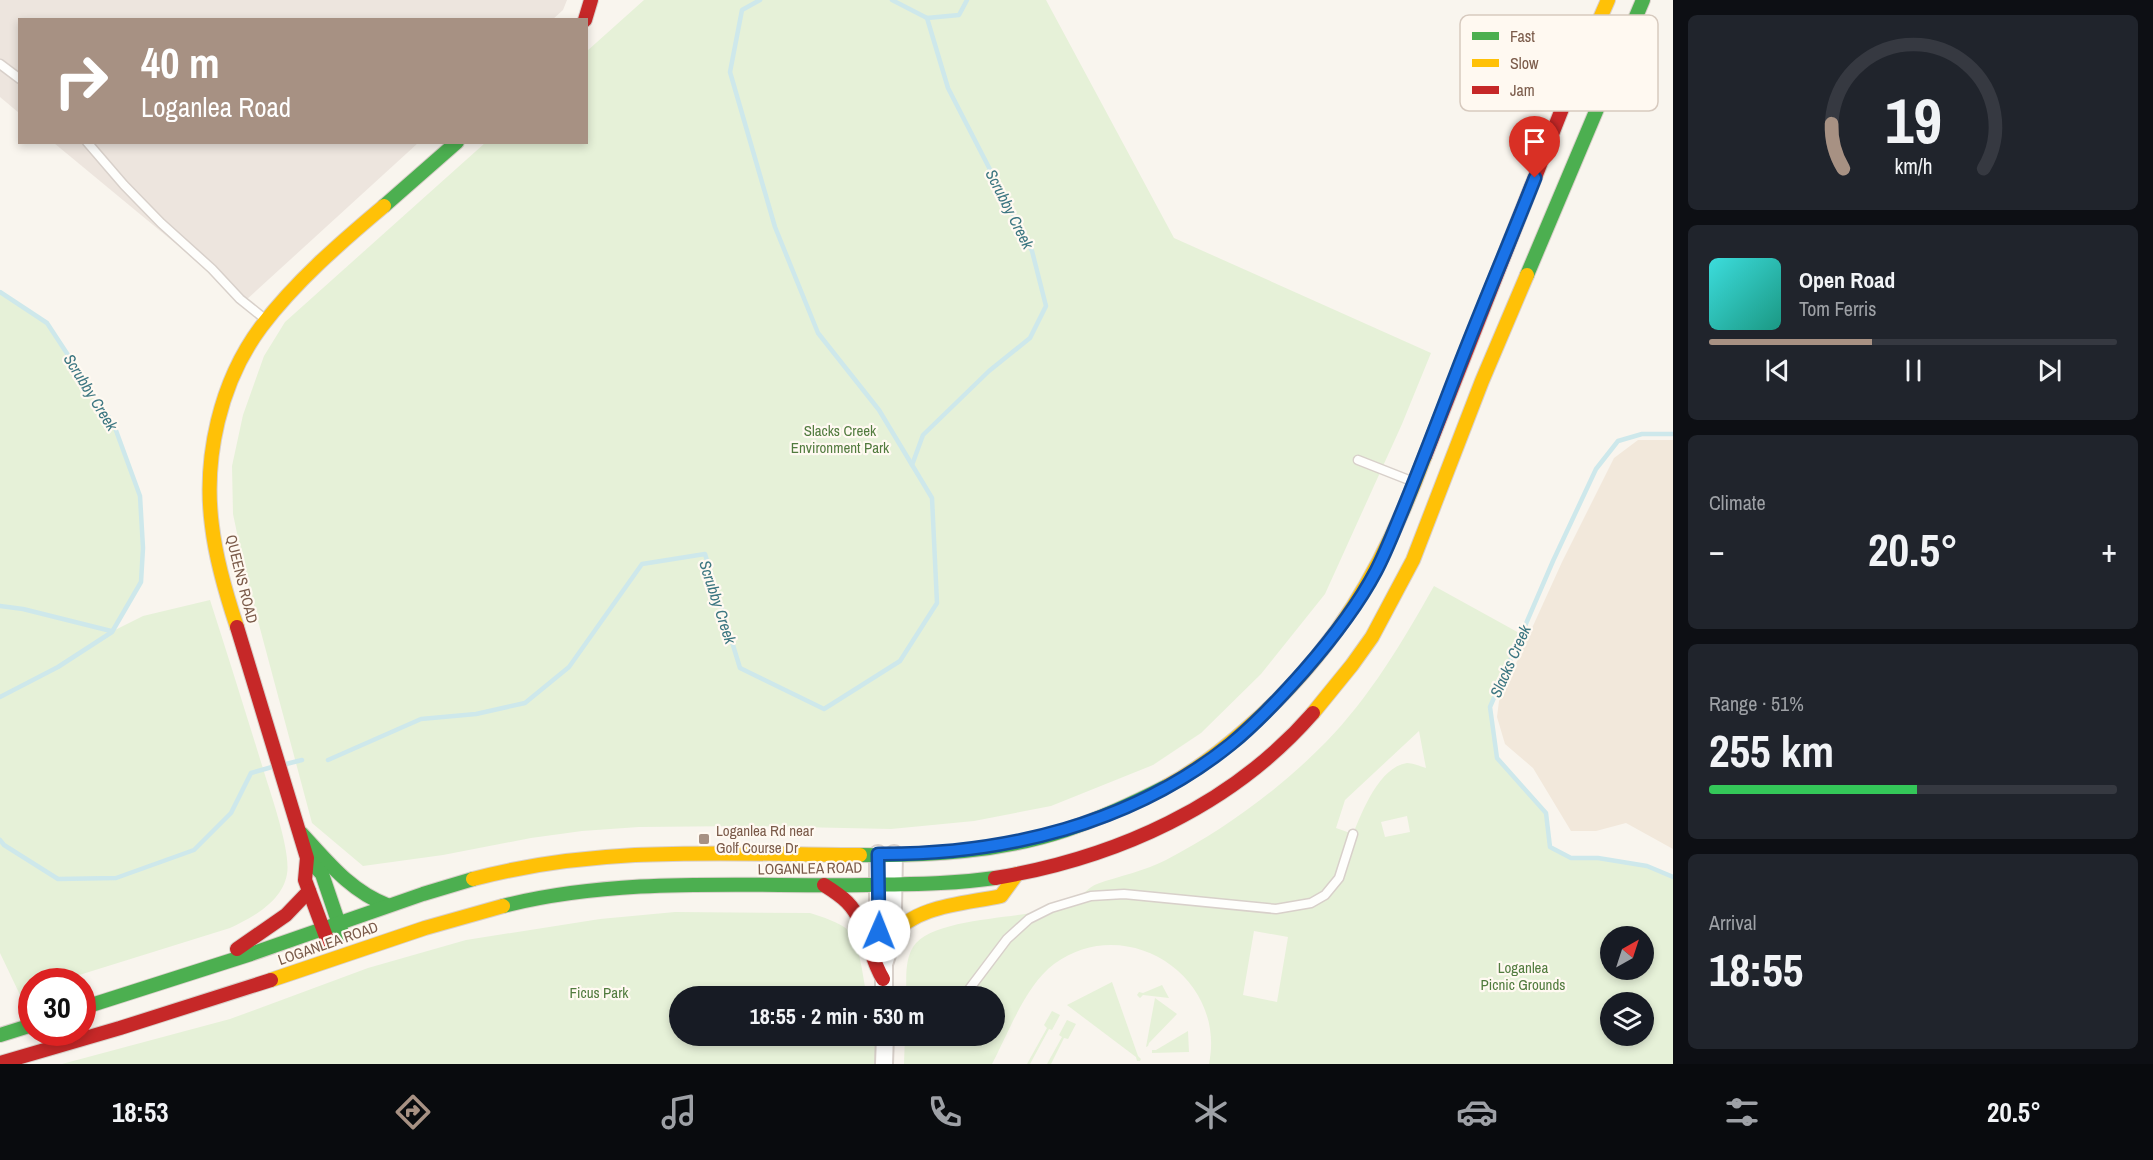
<!DOCTYPE html>
<meta charset="utf-8">
<style>
body{margin:0;font-family:"Archivo Narrow",sans-serif;background:#20242c;color:#f1f3f6;height:100vh;display:flex;flex-direction:column;font-size:22px;white-space:nowrap}
*{box-sizing:border-box;margin:0}
p{font-size:20px;color:#9ea1a6}
.icon{flex:none;width:33px;height:33px;fill:none;stroke:currentColor;stroke-width:2;stroke-linecap:round;stroke-linejoin:round}
.map{position:relative;flex:1;overflow:hidden}
.panel{display:flex;flex-direction:column;gap:15px;padding:15px;background:#0d0f14;width:480px}
.panel>*{flex:none}
.hud{position:absolute;left:18px;top:18px;width:570px;height:126px;border-radius:0px;box-shadow:0 3px 9px #0003;background:#a79183;color:#fff;overflow:hidden}
.needle{width:39px;rotate:39deg}
.controls{position:absolute;left:1600px;top:926px;display:grid;gap:12px}
.controls a{display:grid;place-items:center;width:54px;height:54px;border-radius:50%;background:#171b24;box-shadow:0 3px 9px #0003;font-size:30px}
.speed{position:absolute;left:18px;top:968px;display:flex;gap:12px;font-size:30px;font-weight:700;text-align:center}
.speed>*{display:grid;place-content:center;width:78px;height:78px;border-radius:50%;background:#171b24;box-shadow:0 3px 9px #0003;line-height:1}
.speed .limit{border:9px solid #d22;background:#fff;color:#111}
.pin{position:absolute;display:grid;place-items:center;width:51px;height:51px;color:#fff;margin:-62px -26px;border-radius:50% 50% 50% 0;rotate:-45deg;box-shadow:0 0 6px #0007}
.pin .icon{rotate:45deg}
.me{position:absolute;width:66px;margin:-33px;rotate:1deg;stroke-linejoin:round;filter:drop-shadow(0 0 4px #0008)}
.turn{display:flex;align-items:center;gap:21px;height:126px;padding:0 24px;font-size:27px}
.turn .icon{width:78px;height:78px;stroke-width:2.5}
.turn b{display:block;font-size:42px;line-height:51px}
.big{font-size:45px;font-weight:800;line-height:1.1}
.panel .tile{flex:1;display:flex;flex-direction:column;justify-content:center;gap:9px;min-width:0;padding:0 21px;border-radius:9px;background:#20242c}
.panel .dial{align-items:center;gap:0}
.dial svg{height:156px;overflow:visible;fill:none;stroke:#363941;stroke-width:7;stroke-linecap:round;text-anchor:middle}
.dial text{fill:#f1f3f6;stroke:none}
.song{display:flex;align-items:center;gap:18px}
.cover{width:72px;height:72px;border-radius:9px;background:linear-gradient(135deg,hsl(180 70% 55%),hsl(170 70% 35%))}
.played{height:6px;border-radius:3px;background:linear-gradient(90deg,#a79183 40%,#363941 40%)}
.keys{display:flex;justify-content:space-around;direction:ltr}
.heat{display:flex;justify-content:space-between;align-items:center;font-size:33px;direction:ltr}
.charge{height:9px;border-radius:4px;background:linear-gradient(90deg,#34c759 51%,#363941 0)}
.trip{position:absolute;left:669px;top:986px;width:336px;height:60px;border-radius:30px;background:#171b24;box-shadow:0 3px 9px #0003;font-weight:800;line-height:60px;text-align:center}
.tabs{display:flex;height:96px;justify-content:space-around;align-items:center;background:#090b0e;color:#9ea1a6}
.tabs .icon{width:42px;height:42px}
.tabs .current{color:#a79183}
.tabs b{font-size:27px;color:#f1f3f6}
main{display:flex;flex:1;min-height:0}
.map>svg:first-child{display:block}
</style>
<main>
<div class="map">
<svg width="1673" height="1064" viewBox="0 0 1673 1064">
<rect width="100%" height="100%" fill="#f9f5ee"/>
<path fill="#f2e8db" d="M1638 440H1673V849L1626 823 1596 831H1571L1533 768 1505 744 1497 717 1499 701 1562 562 1614 458Z"/>
<g fill="#ede5de">
<path d="M0 0H567L563 10 552 20H20L19 113 0 97Z"/>
<path d="M54 143H418L245 301Z"/>
</g>
<g fill="#e6f1d8" fill-rule="evenodd">
<path d="M644 0H1046L1174 238 1431 353 1402 424 1325 594 1261 674 1201 733 1153 765 1051 806 974 821 891 829 746 826 639 827 582 831 531 838 443 855 363 866 312 823 246 576 233 514 232 466 243 415 264 356 285 322 485 143 586 142 587 51Z"/>
<path d="M0 292 47 323 114 425 140 496 143 548 141 582 113 631 143 616 210 600C229 659 247 717 265 775 272 798 291 852 287 874 282 902 253 917 230 928L60 981H32L31 993 21 997 0 953Z"/>
<path d="M1434 586 1521 634 1490 707 1497 757 1546 813 1550 847 1571 858H1598L1647 866 1673 877V1064H1209C1227 977 1127 911 1054 964 1025 986 1009 1032 992 1064H904L905 1035H994V996H906C907 980 904 962 913 947 930 920 1005 919 1036 912 1049 909 1062 904 1075 899 1083 895 1089 887 1097 884 1119 876 1145 871 1166 860 1224 830 1280 789 1326 742 1370 697 1403 641 1434 586ZM1419 731 1426 768C1420 766 1412 763 1407 763 1379 767 1362 812 1353 834L1336 828 1345 800ZM1407 816 1410 832 1385 837 1381 822ZM1254 931 1288 937 1277 1002 1243 995ZM1611 936H1644V969H1611ZM1611 1002H1644V1035H1611Z"/>
<path d="M675 912 810 913C822 917 840 922 849 931 860 943 863 980 867 996H680V1035H875L880 1056 878 1064H62L230 1019 368 968 466 940 600 919Z"/>
<path d="M1112 982 1138 1056 1141 1059 1140 1061H1137L1136 1057 1067 1005Z"/>
<path d="M1162 985 1169 998 1143 995 1140 998 1137 995 1139 992 1143 993Z"/>
<path d="M1155 998 1177 1014 1149 1043 1148 1046 1146 1047Z"/>
<path d="M1052 1011 1060 1015 1052 1030 1049 1029 1030 1064H1027L1047 1028 1044 1025Z"/>
<path d="M1067 1020 1076 1024 1068 1039 1064 1038 1051 1064H1047L1062 1037 1059 1035Z"/>
<path d="M1188 1031 1189 1052 1152 1053V1050H1156Z"/>
</g>
<g fill="none" stroke-linecap="round" stroke-linejoin="round">
<g stroke="#cee8eb" stroke-width="4.5">
<path d="M892 0 927 18 959 15 967 0"/>
<path d="M0 292 47 323 114 425 140 496 143 548 141 582 112 632 58 667 0 697"/>
<path d="M1673 434H1642L1618 441 1596 469 1553 561 1490 707 1497 758 1546 813 1550 847 1571 858H1598L1647 866 1673 877"/>
<path d="M912 465 923 435 989 371 1030 338 1046 306 1032 251 948 88 927 18"/>
<path d="M0 606 23 609 111 631"/>
<path d="M328 760 421 719 476 714 525 703 569 667 642 564 705 554 740 668 824 709 900 661 937 603 932 498 879 410 818 333 775 227 730 72 742 10 760 0"/>
<path d="M286 764 302 760"/>
<path d="M0 840 4 845 58 879 116 878 194 850 231 813 251 773 272 767"/>
</g>
<defs>
<g id="lane">
<path d="M0 64 20 79"/>
<path d="M87 142 124 185 161 223 212 269 240 299 265 319"/>
<path d="M1358 460 1414 482"/>
<path d="M964 996 1007 939 1029 919 1051 908 1091 896 1124 894 1276 909 1311 903 1325 895 1339 878 1353 834"/>
</g>
<g id="street">
<path d="M878 854V944L883 960"/>
<path d="M884 996V964L890 946 893 910 894 854"/>
<path d="M884 1064 885 1035"/>
</g>
<g id="fast">
<path d="M384 206 457 142"/>
<path d="M1527 275 1643 0"/>
<path d="M301 833C327 861 350 891 387 905"/>
<path d="M860 855C928 856 1000 852 1066 830 1101 818 1134 803 1167 786"/>
<path d="M307 858 322 874 343 936"/>
<path d="M503 906C622 876 746 887 867 885 910 884 953 884 995 878"/>
<path d="M82 1008 251 954 423 894 473 879"/>
<path d="M0 1035 32 1025"/>
</g>
<g id="slow">
<path d="M1575 76 1608 0"/>
<path d="M237 627C226 594 216 560 212 526 203 458 220 382 261 327 295 282 340 243 384 206"/>
<path d="M1313 713 1352 665 1372 637 1413 560 1482 381 1527 275"/>
<path d="M1167 786C1195 771 1221 751 1245 730 1336 652 1383 568 1425 456"/>
<path d="M473 879C600 845 730 854 860 855"/>
<path d="M891 937C915 905 965 904 1001 896L1017 874"/>
<path d="M271 980 425 928 503 906"/>
</g>
<g id="jam">
<path d="M585 20 591 0"/>
<path d="M1425 456 1575 76"/>
<path d="M237 627 307 858 305 880 328 942"/>
<path d="M995 878C1116 858 1232 806 1313 713"/>
<path d="M824 885C832 890 840 895 847 902 867 922 868 955 883 979"/>
<path d="M237 949 286 915 309 891"/>
<path d="M0 1063 120 1028 271 980"/>
</g>
</defs>
<use href="#lane" stroke="#d8d0ca" stroke-width="11"/>
<use href="#street" stroke="#d8d0ca" stroke-width="20"/>
<use href="#fast" stroke="#d9d0ca" stroke-width="16"/>
<use href="#slow" stroke="#d9d0ca" stroke-width="16"/>
<use href="#jam" stroke="#d9d0ca" stroke-width="16"/>
<use href="#lane" stroke="#fefefc" stroke-width="8"/>
<use href="#street" stroke="#fefefc" stroke-width="16"/>
<use href="#fast" stroke="#4caf50" stroke-width="14"/>
<use href="#slow" stroke="#ffc107" stroke-width="14"/>
<use href="#jam" stroke="#c62828" stroke-width="14"/>
</g>
<g fill="none" stroke-linecap="round" stroke-linejoin="round">
<defs>
<path id="route" d="M879 931 878 854C1004 855 1132 824 1231 744 1258 722 1281 697 1304 671 1331 640 1357 607 1376 571 1385 554 1392 536 1399 519 1419 471 1437 423 1456 374 1481 309 1509 244 1535 178"/>
</defs>
<use href="#route" stroke="#114b97" stroke-width="15"/>
<use href="#route" stroke="#1a73e8" stroke-width="10"/>
</g>
<rect fill="#a79183" stroke="#fff9f1" stroke-width="2" x="698" y="833" width="12" height="12" rx="3"/>
<g text-anchor="middle" dominant-baseline="central" stroke-width="4.5" stroke-linejoin="round" paint-order="stroke">
<g font-size="15" fill="#517b3e" stroke="#fff9f1">
<text x="840" y="430">Slacks Creek<tspan x="840" dy="17">Environment Park</tspan></text>
<text x="1523" y="967">Loganlea<tspan x="1523" dy="17">Picnic Grounds</tspan></text>
<text x="599" y="992">Ficus Park</text>
</g>
<g font-size="15" fill="#7b5b4a" stroke="#fff9f1">
<text transform="translate(242 579) rotate(76)">QUEENS ROAD</text>
<text transform="translate(810 868) rotate(-1)">LOGANLEA ROAD</text>
<text transform="translate(328 943) rotate(-19)">LOGANLEA ROAD</text>
</g>
<g font-size="15" fill="#7b5b4a" stroke="#fff9f1" text-anchor="start">
<text x="716" y="830">Loganlea Rd near<tspan x="716" dy="17">Golf Course Dr</tspan></text>
</g>
<g font-size="16" font-style="italic" fill="#3c7681" stroke="#fff9f1">
<text transform="translate(1010 209) rotate(63)">Scrubby Creek</text>
<text transform="translate(91 392) rotate(58)">Scrubby Creek</text>
<text transform="translate(718 602) rotate(72)">Scrubby Creek</text>
<text transform="translate(1510 661) rotate(-66)">Slacks Creek</text>
</g>
</g>
<rect x="1460" y="15" width="198" height="96" rx="9" fill="#fff9f1" stroke="#d7cabf" stroke-width="1.5"/>
<rect x="1472" y="32" width="27" height="8" fill="#4caf50"/>
<rect x="1472" y="59" width="27" height="8" fill="#ffc107"/>
<rect x="1472" y="86" width="27" height="8" fill="#c62828"/>
<g font-size="16" fill="#7b5b4a">
<text x="1510" y="42">Fast</text>
<text x="1510" y="69">Slow</text>
<text x="1510" y="96">Jam</text>
</g>
</svg>
<div class="controls">
<a><svg class="needle" viewBox="-14 -14 28 28"><path d="M0-13l5 13h-10z" fill="#e53935"/><path d="M0 13l5-13h-10z" fill="#9ea1a6"/></svg></a>
<a><svg class="icon" aria-label="layers" viewBox="0 0 24 24"><path d="M12 4l9 5-9 5-9-5zM3 14l9 5 9-5"/></svg></a>
</div>
<div class="speed"><div class="limit">30</div></div>
<div class="pin" style="left:1535px;top:178px;background:#d93025"><svg class="icon" aria-label="arrive" viewBox="0 0 24 24"><path d="M6 21V4h12l-3 4 3 4H6"/></svg></div>
<svg class="me" style="left:879px;top:931px" viewBox="-20 -20 40 40"><circle r="19" fill="#fff"/><path d="M0-13L10 11 0 6-10 11z" fill="#1a73e8"/></svg>
<div class="trip">18:55 · 2 min · 530 m</div>
<div class="hud">
<div class="turn"><svg class="icon" aria-label="right" viewBox="0 0 24 24"><path d="M7 20v-9h11M14 6l5 5-5 5"/></svg><div><b>40 m</b>Loganlea Road</div></div>
</div>
</div>
<section class="panel">
<div class="tile dial"><svg viewBox="0 0 100 80">
<path d="M14 69A42 42 0 1 1 86 69"/>
<path d="M14 69A42 42 0 0 1 8 46" stroke="#a79183"/>
<text x="50" y="56" font-size="32" font-weight="700">19</text>
<text x="50" y="72" font-size="11">km/h</text>
</svg></div>
<div class="tile">
<div class="song"><i class="cover"></i><div><b>Open Road</b><p>Tom Ferris</p></div></div>
<div class="played"></div>
<div class="keys"><svg class="icon" aria-label="previous" viewBox="0 0 24 24"><path d="M18 5L8 12l10 7zM5 5v14"/></svg><svg class="icon" aria-label="pause" viewBox="0 0 24 24"><path d="M8 5v14M16 5v14"/></svg><svg class="icon" aria-label="next" viewBox="0 0 24 24"><path d="M6 5l10 7-10 7zM19 5v14"/></svg></div>
</div>
<div class="tile"><p>Climate</p>
<div class="heat"><a>−</a><b class="big">20.5°</b><a>+</a></div>
</div>
<div class="tile"><p>Range · 51%</p><b class="big">255 km</b><div class="charge"></div></div>
<div class="tile"><p>Arrival</p><b class="big">18:55</b></div>
</section>
</main>
<nav class="tabs">
<b>18:53</b>
<svg class="icon current" aria-label="directions" viewBox="0 0 24 24"><path d="M12 3l9 9-9 9-9-9zM9 14v-3h6M13 9l2 2-2 2"/></svg>
<svg class="icon" aria-label="music" viewBox="0 0 24 24"><path d="M9 18V5l10-2v13"/><circle cx="6" cy="18" r="3"/><circle cx="16" cy="16" r="3"/></svg>
<svg class="icon" aria-label="phone" viewBox="0 0 24 24"><path d="M5 4h4l2 5-3 2q2 4 5 5l2-3 5 2v4C11 20 4 13 5 4z"/></svg>
<svg class="icon" aria-label="climate" viewBox="0 0 24 24"><path d="M12 3v18M4 7l16 10M4 17L20 7"/></svg>
<svg class="icon" aria-label="car" viewBox="0 0 24 24"><path d="M5 17H2v-5l4-1 3-4h7l3 4 3 1v5h-3M9 17h6M6 11h13"/><circle cx="7" cy="17" r="2"/><circle cx="17" cy="17" r="2"/></svg>
<svg class="icon" aria-label="filters" viewBox="0 0 24 24"><path d="M4 7h16M4 17h16"/><circle cx="9" cy="7" r="2"/><circle cx="15" cy="17" r="2"/></svg>
<b>20.5°</b>
</nav>
